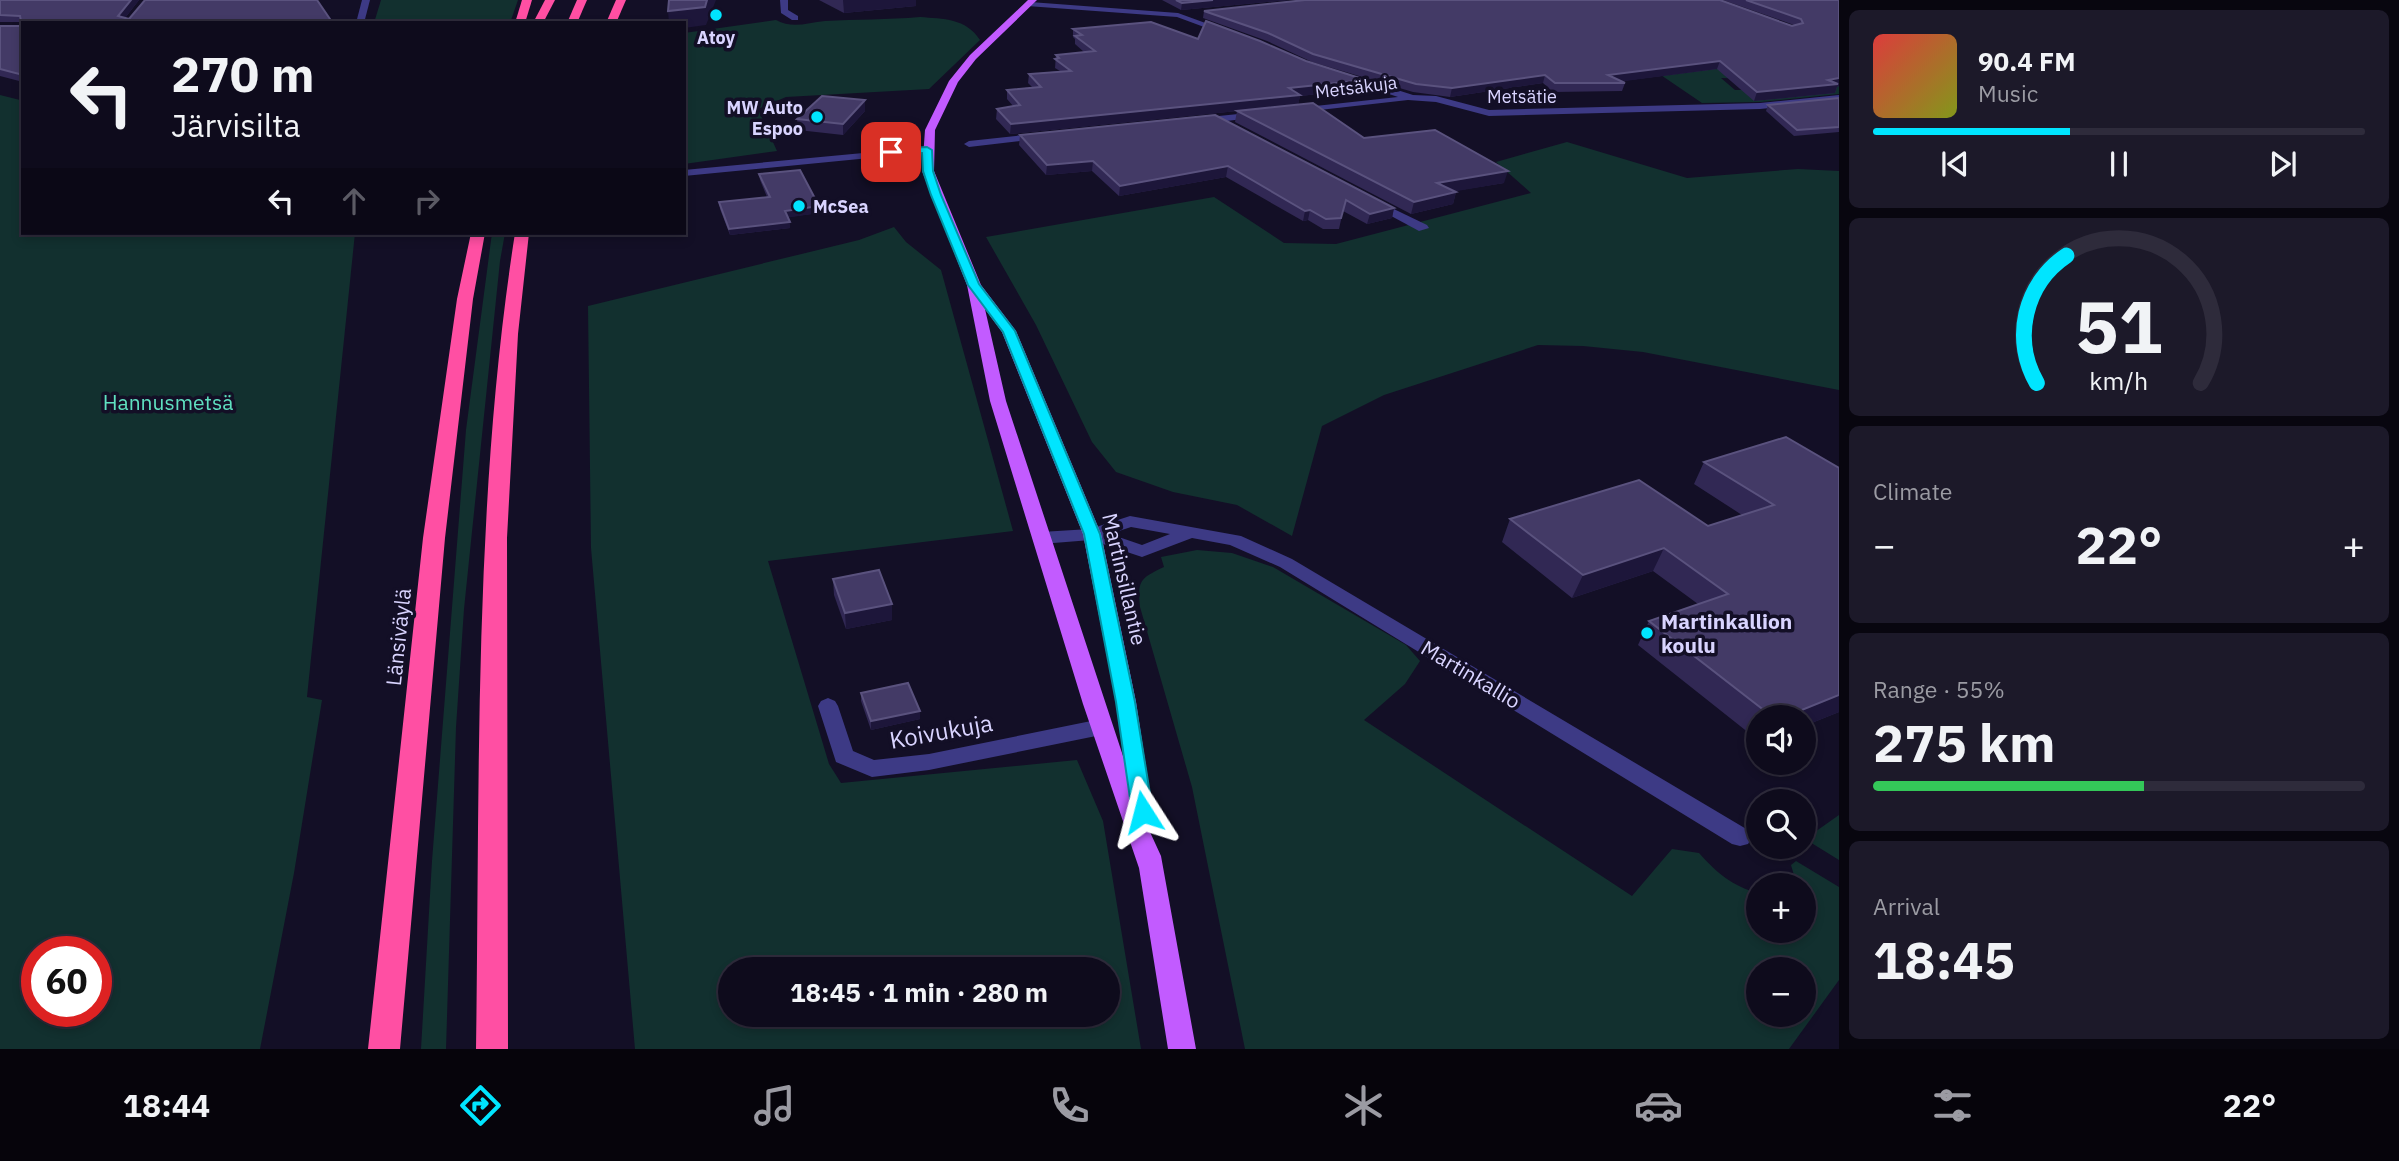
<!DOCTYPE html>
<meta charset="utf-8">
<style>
body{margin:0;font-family:"IBM Plex Sans",sans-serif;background:#1c1929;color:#f1f3f6;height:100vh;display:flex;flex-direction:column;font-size:26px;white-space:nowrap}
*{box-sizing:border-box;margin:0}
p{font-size:23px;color:#9b9ba3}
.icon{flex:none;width:38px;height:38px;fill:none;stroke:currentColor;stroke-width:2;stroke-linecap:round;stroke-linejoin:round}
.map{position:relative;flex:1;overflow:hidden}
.sheet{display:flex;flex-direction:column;gap:10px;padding:10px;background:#08060f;width:560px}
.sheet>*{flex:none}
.guide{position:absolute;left:21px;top:21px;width:665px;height:214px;border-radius:0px;box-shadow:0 4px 10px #0003,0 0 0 2px #2e2b3b;background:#0e0b1c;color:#f1f3f6;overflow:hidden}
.buttons{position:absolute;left:1746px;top:705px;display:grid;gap:14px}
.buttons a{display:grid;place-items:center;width:70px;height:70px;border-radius:50%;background:#0e0b1c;box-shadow:0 4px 10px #0003,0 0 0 2px #2e2b3b;font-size:35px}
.speed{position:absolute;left:21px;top:936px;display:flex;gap:14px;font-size:35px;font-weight:700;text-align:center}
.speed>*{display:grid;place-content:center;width:91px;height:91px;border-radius:50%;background:#0e0b1c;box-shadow:0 4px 10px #0003,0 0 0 2px #2e2b3b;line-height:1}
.speed .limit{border:10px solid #d22;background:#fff;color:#111}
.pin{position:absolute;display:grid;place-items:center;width:60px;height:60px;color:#fff;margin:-30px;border-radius:14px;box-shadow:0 4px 10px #0006}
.me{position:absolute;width:77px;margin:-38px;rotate:351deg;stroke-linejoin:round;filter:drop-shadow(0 0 5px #0008)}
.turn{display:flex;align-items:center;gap:24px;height:147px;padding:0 35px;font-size:32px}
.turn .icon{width:91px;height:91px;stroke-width:2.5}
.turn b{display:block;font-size:49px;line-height:60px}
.lanes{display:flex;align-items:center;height:66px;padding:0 35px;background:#0003;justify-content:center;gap:35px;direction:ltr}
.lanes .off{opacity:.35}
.big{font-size:52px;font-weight:700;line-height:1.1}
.sheet .card{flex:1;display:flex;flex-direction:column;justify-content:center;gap:10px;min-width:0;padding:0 24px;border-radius:10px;background:#1c1929}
.sheet .dial{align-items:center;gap:0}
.dial svg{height:182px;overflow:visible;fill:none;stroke:#2e2b3b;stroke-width:7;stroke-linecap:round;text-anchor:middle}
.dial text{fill:#f1f3f6;stroke:none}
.song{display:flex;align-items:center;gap:21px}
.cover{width:84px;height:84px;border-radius:10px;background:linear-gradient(135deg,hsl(0 70% 55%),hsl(70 70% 35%))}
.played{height:7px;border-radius:4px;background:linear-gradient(90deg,#00e5ff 40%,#2e2b3b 40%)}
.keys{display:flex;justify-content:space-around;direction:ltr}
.heat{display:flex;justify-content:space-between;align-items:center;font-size:38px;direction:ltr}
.charge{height:10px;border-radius:5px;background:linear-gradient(90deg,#34c759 55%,#2e2b3b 0)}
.trip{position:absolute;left:718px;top:957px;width:402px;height:70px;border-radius:35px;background:#0e0b1c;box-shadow:0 4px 10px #0003,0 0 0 2px #2e2b3b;font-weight:700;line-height:70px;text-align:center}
.dock{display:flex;height:112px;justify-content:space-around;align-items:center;background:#06040b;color:#9b9ba3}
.dock .icon{width:49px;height:49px}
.dock .current{color:#00e5ff}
.dock b{font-size:32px;color:#f1f3f6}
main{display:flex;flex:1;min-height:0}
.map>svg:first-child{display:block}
</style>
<main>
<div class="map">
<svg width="1839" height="1049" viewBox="0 0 1839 1049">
<rect width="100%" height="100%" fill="#130f26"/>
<g fill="#12302f" fill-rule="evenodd">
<path d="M381 0H518L510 23H374Z"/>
<path d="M1667 5 1831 81 1839 86V94L1761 102 1702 103 1652 69ZM1721 78 1763 79 1778 90H1735Z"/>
<path d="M920 17C943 19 966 18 980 40L929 89 786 97 758 109 777 151 684 164V33L776 20C792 29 807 23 825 21 856 19 888 20 920 17Z"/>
<path d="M0 95 20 100 23 112V233H355L307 697 322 700 294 873 260 1049H0ZM37 952H96V1012H37Z"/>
<path d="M1567 142 1687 178 1798 169 1839 171V390L1643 352 1583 346 1538 345 1384 395 1322 426 1292 536 1237 505 1173 492 1116 472 1092 442 1036 325 986 237 1214 197 1284 243 1336 244 1531 193 1496 162Z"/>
<path d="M894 227 906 242 941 270 1013 531 768 561 829 764 841 783 1077 760 1103 821 1141 1049H635L591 548 588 306 859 240ZM730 970H1108V1015H730Z"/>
<path d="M492 233H505L500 261 464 609 456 727 446 1049H421L432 861 466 430Z"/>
<path d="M1197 550 1232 553 1273 567 1406 645 1420 661 1405 684 1364 720 1632 896 1672 849 1699 853C1719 875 1730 884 1759 894V931H1804V886L1793 885 1796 882 1791 865 1796 861 1839 887V980L1789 1049H1245L1192 787 1140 607C1137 580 1141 578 1164 567L1161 557ZM1759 970H1804V1015H1759Z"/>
<path d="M1839 815V860L1805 839Z"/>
</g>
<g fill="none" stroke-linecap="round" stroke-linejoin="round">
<g fill="#3d3a85" fill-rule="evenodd">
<path d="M362 0H370L364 23H356Z"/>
<path d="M780 0H788V10L798 16V20H792L781 13Z"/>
<path d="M1030 2 1178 13 1230 32 1223 34 1177 17 1027 6Z"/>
<path d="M1344 73 1413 95 1436 96 1489 110 1760 103 1839 95V101L1760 109 1489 116 1436 102 1408 100 1293 113 1292 111 1297 108 1398 97 1341 78 1339 76Z"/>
<path d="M1258 112 1263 115 1262 117 1199 124 1194 121 1199 118Z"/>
<path d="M1042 133 1047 136 1046 138 969 147 964 144 969 141Z"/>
<path d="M927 147 932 150 931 152 684 176V170Z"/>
<path d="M1373 199 1427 225 1429 228 1419 231 1369 204 1367 202Z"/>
<path d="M1130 516 1241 536 1292 559 1748 830 1752 837 1748 844 1740 846 1732 844 1280 567 1230 545 1192 538 1142 557 1091 540 1041 544 1032 538 1041 532 1090 529ZM1131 527 1170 534 1142 545 1110 534Z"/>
<path d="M828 698 835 701 838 706 853 751 874 760 929 754 1101 719 1108 721 1112 727 1108 733 1101 735 929 770 872 777 836 762 818 706 821 701Z"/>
</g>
<path fill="#c25bff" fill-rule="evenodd" d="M1028 0H1037L976 59 958 82 935 130 934 171 981 285 1016 331 1101 534 1136 702 1155 825 1150 832 1161 856 1196 1049H1168L1139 868 1083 704 990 401 967 285 922 171 925 130 949 81 970 55ZM985 309 1002 332 1083 534 1116 702 1124 759 1006 401Z"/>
<g fill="#ff4fa3" fill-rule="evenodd">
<path d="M522 0H532L525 23H515Z"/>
<path d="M545 0H555L543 23H533Z"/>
<path d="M577 0H587L577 23H567Z"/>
<path d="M616 0H626L616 23H606Z"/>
<path d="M471 233H485L473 299 445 538 400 1049H368L423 538 457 299Z"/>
<path d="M515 233H529L518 334 507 538 508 1049H476C480 777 473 502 515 233Z"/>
</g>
</g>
<g fill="#312854">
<path d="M0 0H139L125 18 129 19 317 0 332 23H23V82L0 76V26H22L21 22H0Z"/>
<path d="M819 0H916V6L844 13Z"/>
<path d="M1162 0H1289L1181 10Z"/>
<path d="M1723 0H1839V86L1837 87 1835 93 1754 101 1717 69 1622 81 1625 83 1622 91 1553 92 1543 83 1450 97 1413 92 1312 62 1267 41 1203 18 1204 11 1794 25Z"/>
<path d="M1073 29 1198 39 1364 89 1300 96 1298 104 1364 138 1504 183 1454 191 1456 192 1453 204 1411 214 1235 122 1237 111 1010 134 996 119 997 109 1013 106 1007 99V90L1032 87 1028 83 1029 74 1060 71 1055 68 1056 55 1084 52 1075 44V39L1073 37Z"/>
<path d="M1839 98V132L1794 136 1766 111 1768 105Z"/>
<path d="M865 100V111L843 135 798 130 797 119Z"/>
<path d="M1215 115 1394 208 1392 218 1367 224 1343 211 1339 229H1323L1308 220 1303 221 1226 177 1119 196 1092 171 1046 175 1019 145 1020 135Z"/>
<path d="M759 174 819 213 788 217 790 222V228L730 235 720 209 719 202 767 197 760 180Z"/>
<path d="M1704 462 1839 468V712L1804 726V718H1759V741L1638 645 1649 621 1698 604 1653 571 1572 598 1502 542 1510 519 1708 526 1742 515 1694 484Z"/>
<path d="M833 579 892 604V620L846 629 834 595Z"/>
<path d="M861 693 920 719 871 730 861 701Z"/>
</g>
<g fill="#1d163a">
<path d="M131 0H139L121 23 118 16Z"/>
<path d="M707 0H716L706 25 684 28V23H669L668 11Z"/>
<path d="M843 0H916V6L844 13Z"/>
<path d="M1213 0H1289L1181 10 1182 3Z"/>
<path d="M1720 61 1717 69 1610 83 1608 75Z"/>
<path d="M1545 75 1543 83 1450 97 1452 88Z"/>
<path d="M1839 78V86L1837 87 1835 93 1754 101 1757 92Z"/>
<path d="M1366 80 1364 89 1300 96 1298 105 1010 134 1011 124 1289 88Z"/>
<path d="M865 100V111L843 135V124Z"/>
<path d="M1093 161 1092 171 1046 175 1047 165Z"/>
<path d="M1228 166 1226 177 1119 196 1120 186Z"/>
<path d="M1508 171 1504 183 1434 195 1437 183Z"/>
<path d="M1456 192 1453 204 1411 214 1414 202Z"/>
<path d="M819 206V213L785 218V211Z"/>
<path d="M1394 208 1392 218 1367 224 1370 214Z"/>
<path d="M1310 210 1308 220 1303 221 1305 211Z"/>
<path d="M790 222V228L730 235 729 229Z"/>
<path d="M1664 548 1653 571 1572 598 1583 575Z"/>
<path d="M892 604V620L846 629 845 613Z"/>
<path d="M1839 695V712L1804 726V718H1782Z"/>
<path d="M920 711V719L871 730V721Z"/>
</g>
<g fill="#433a66" stroke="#5a527e" stroke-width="2">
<path d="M0 0H131L118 16 129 19 145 0H317L332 22 23 23V75L0 69V26H22L20 16 0 15Z"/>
<path d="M669 0H707L705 7 668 11Z"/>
<path d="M1176 0H1213L1182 3Z"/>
<path d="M1305 0H1720L1792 26 1803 23 1801 19 1746 0H1839V78L1828 80 1838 84 1757 92 1720 61 1608 75 1625 83H1555L1545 75 1452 88 1416 84 1313 54 1268 33 1204 11Z"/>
<path d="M1206 21 1260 41 1306 61 1366 80 1289 88 1300 95 1011 124 997 109 1020 105 1007 90 1041 87 1029 74 1071 71 1055 59 1059 58 1056 55 1095 51 1075 36 1082 35 1073 29 1151 22 1198 39Z"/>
<path d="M822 96 865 100 843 124 797 119Z"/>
<path d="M1839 98V127L1797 130 1768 105Z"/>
<path d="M1313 103 1364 138 1435 130 1508 171 1437 183 1456 192 1414 202 1237 111Z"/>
<path d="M1215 115 1394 208 1370 214 1346 200 1341 218 1326 219 1310 210 1305 211 1228 166 1120 186 1093 161 1047 165 1020 135Z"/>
<path d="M800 170 819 206 785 211 790 222 729 229 719 202 770 197 759 174Z"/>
<path d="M1786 437 1839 468V695L1782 718H1774L1649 621 1728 594 1664 548 1583 575 1510 519 1639 480 1708 526 1774 505 1704 462Z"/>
<path d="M879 570 892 604 845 613 833 579Z"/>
<path d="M908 683 920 711 871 721 861 693Z"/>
</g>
<path fill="#00e5ff" stroke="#0095a6" stroke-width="2" d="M927 147 932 150 933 171 941 195 979 284 1015 331 1100 534 1135 702 1153 812 1150 818 1143 821 1135 818 1132 812 1116 702 1084 534 1003 332 968 285 931 195 923 171 922 153 891 155 886 152 891 149Z"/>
<g fill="#00e5ff" stroke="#130f26" stroke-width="2.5">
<circle cx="716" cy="15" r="7"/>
<circle cx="817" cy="117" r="7"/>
<circle cx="799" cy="206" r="7"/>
<circle cx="1647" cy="633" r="7"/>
</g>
<g text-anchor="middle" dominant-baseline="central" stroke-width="7" stroke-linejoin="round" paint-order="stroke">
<g font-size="18" font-weight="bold" fill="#d9d4ff" stroke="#130f26">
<text x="716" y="37">Atoy</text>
<text x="803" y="107" text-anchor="end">MW Auto<tspan x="803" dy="21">Espoo</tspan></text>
<text x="813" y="206" text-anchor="start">McSea</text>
</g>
<g font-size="18" fill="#d9d4ff" stroke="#130f26">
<text transform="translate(1356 87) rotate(-7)">Metsäkuja</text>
<text x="1522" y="96">Metsätie</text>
</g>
<g font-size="21" fill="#5fe0c0" stroke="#130f26">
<text x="168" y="402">Hannusmetsä</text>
</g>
<g font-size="21" fill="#d9d4ff" stroke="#130f26">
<text transform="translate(1125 579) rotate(77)">Martinsillantie</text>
<text transform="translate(398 637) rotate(-84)">Länsiväylä</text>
<text transform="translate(1471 674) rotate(31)">Martinkallio</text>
</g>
<g font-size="21" font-weight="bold" fill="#d9d4ff" stroke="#130f26" text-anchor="start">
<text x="1661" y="621">Martinkallion<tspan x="1661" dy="24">koulu</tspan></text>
</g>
<g font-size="24" fill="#d9d4ff" stroke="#130f26">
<text transform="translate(941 731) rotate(-10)">Koivukuja</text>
</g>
</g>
</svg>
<div class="buttons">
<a><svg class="icon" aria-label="sound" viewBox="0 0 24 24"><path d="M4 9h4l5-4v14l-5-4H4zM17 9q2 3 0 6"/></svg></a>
<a><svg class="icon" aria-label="search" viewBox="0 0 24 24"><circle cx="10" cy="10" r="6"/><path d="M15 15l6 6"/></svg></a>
<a>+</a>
<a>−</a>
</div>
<div class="speed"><div class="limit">60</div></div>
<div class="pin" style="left:891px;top:152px;background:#d93025"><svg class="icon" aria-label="arrive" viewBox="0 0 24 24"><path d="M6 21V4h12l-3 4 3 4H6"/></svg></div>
<svg class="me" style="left:1143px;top:812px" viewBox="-20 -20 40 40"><path d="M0-17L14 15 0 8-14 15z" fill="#00e5ff" stroke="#fff" stroke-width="4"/></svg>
<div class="trip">18:45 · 1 min · 280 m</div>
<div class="guide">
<div class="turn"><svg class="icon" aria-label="left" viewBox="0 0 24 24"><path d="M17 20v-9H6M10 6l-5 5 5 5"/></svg><div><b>270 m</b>Järvisilta</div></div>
<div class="lanes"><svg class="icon" aria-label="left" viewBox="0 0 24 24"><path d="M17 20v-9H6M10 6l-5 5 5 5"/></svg><svg class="icon off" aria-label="ahead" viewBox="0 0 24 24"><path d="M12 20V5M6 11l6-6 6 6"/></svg><svg class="icon off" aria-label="right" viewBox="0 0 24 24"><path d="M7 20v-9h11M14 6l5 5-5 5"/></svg></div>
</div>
</div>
<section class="sheet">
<div class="card">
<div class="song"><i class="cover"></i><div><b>90.4 FM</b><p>Music</p></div></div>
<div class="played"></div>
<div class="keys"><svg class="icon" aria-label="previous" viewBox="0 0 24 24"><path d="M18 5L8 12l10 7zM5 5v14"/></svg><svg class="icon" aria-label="pause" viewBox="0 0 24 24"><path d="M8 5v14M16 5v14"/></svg><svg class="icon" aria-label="next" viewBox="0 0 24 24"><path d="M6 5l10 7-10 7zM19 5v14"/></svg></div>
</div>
<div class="card dial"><svg viewBox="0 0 100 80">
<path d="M14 69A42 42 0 1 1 86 69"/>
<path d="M14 69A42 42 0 0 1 27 13" stroke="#00e5ff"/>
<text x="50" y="56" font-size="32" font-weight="700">51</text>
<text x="50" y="72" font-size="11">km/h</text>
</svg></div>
<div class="card"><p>Climate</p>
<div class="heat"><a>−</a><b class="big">22°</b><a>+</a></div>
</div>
<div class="card"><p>Range · 55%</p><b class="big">275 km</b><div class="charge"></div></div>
<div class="card"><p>Arrival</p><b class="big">18:45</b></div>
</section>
</main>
<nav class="dock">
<b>18:44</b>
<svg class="icon current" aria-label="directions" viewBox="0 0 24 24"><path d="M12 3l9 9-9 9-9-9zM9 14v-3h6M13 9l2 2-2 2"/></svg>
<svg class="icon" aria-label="music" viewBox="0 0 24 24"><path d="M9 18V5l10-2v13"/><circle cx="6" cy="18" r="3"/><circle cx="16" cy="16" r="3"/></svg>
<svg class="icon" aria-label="phone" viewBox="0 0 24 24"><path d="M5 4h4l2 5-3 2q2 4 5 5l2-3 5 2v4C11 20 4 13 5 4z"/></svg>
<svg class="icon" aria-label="climate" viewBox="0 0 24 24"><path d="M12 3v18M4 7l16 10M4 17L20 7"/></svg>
<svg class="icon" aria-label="car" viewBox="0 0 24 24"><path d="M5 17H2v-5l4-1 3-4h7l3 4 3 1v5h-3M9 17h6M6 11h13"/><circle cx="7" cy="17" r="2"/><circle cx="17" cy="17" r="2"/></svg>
<svg class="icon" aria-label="filters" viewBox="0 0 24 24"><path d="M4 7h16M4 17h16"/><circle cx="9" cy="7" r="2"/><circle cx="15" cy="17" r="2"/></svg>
<b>22°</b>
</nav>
